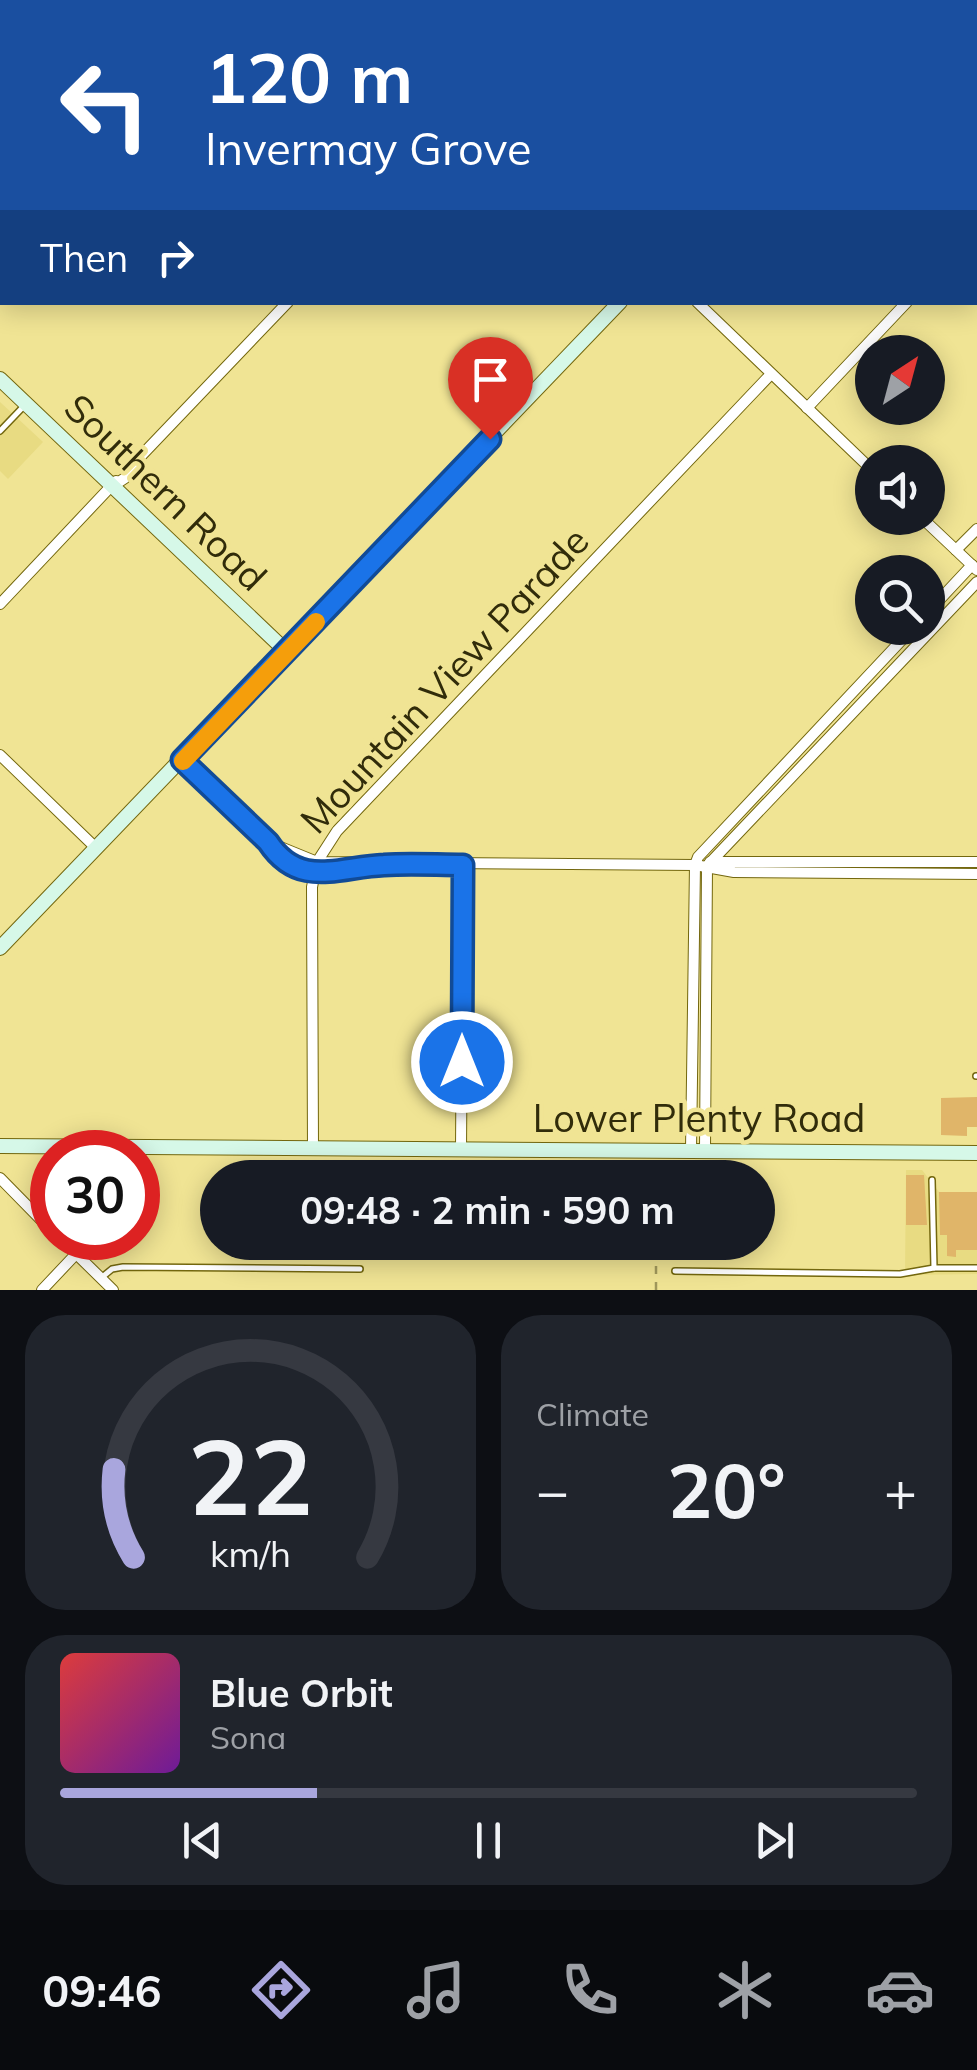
<!DOCTYPE html>
<meta charset="utf-8">
<style>
body{margin:0;font-family:Mulish,sans-serif;background:#20242c;color:#f1f3f6;height:100vh;display:flex;flex-direction:column;font-size:38px;white-space:nowrap}
*{box-sizing:border-box;margin:0}
p{font-size:32px;color:#9ea1a6}
.icon{flex:none;width:55px;height:55px;fill:none;stroke:currentColor;stroke-width:2;stroke-linecap:round;stroke-linejoin:round}
.map{position:relative;height:1290px;overflow:hidden}
.details{display:flex;flex-direction:column;gap:25px;padding:25px;background:#0d0f14;flex:1}
.details>*{flex:none}
.hud{position:absolute;left:0px;top:0px;width:978px;height:305px;box-shadow:0 5px 25px #0003;background:#1a4fa0;color:#fff;overflow:hidden}
.needle{width:65px;rotate:36deg}
.controls{position:absolute;left:855px;top:335px;display:grid;gap:20px}
.controls a{display:grid;place-items:center;width:90px;height:90px;border-radius:50%;background:#171b24;box-shadow:0 5px 25px #0003;font-size:50px}
.speed{position:absolute;left:30px;top:1130px;display:flex;gap:20px;font-size:50px;font-weight:700;text-align:center}
.speed>*{display:grid;place-content:center;width:130px;height:130px;border-radius:50%;background:#171b24;box-shadow:0 5px 25px #0003;line-height:1}
.speed .limit{border:15px solid #d22;background:#fff;color:#111}
.pin{position:absolute;display:grid;place-items:center;width:85px;height:85px;color:#fff;margin:-102px -42px;border-radius:50% 50% 50% 0;rotate:-45deg;box-shadow:0 0 10px #0007}
.pin .icon{rotate:45deg}
.me{position:absolute;width:110px;margin:-55px;rotate:0deg;stroke-linejoin:round;filter:drop-shadow(0 0 8px #0008)}
.turn{display:flex;align-items:center;gap:35px;height:210px;padding:0 40px;font-size:45px}
.turn .icon{width:130px;height:130px;stroke-width:2.5}
.turn b{display:block;font-size:70px;line-height:85px}
.then{display:flex;align-items:center;height:95px;padding:0 40px;background:#0003;gap:20px;font-size:38px}
.big{font-size:75px;font-weight:700;line-height:1.1}
.details .widget{flex:1;display:flex;flex-direction:column;justify-content:center;gap:15px;min-width:0;padding:0 35px;border-radius:40px;background:#20242c}
.details .dial{align-items:center;gap:0}
.dial svg{height:260px;overflow:visible;fill:none;stroke:#363941;stroke-width:7;stroke-linecap:round;text-anchor:middle}
.dial text{fill:#f1f3f6;stroke:none}
.song{display:flex;align-items:center;gap:30px}
.cover{width:120px;height:120px;border-radius:15px;background:linear-gradient(135deg,hsl(0 70% 55%),hsl(280 70% 35%))}
.played{height:10px;border-radius:5px;background:linear-gradient(90deg,#a9a6dd 30%,#363941 30%)}
.keys{display:flex;justify-content:space-around;direction:ltr}
.heat{display:flex;justify-content:space-between;align-items:center;font-size:55px;direction:ltr}
.details .tiles{flex:1;display:grid;gap:25px;grid-template-columns:1fr 1fr}
.widget:last-child{grid-column:span 2}
.trip{position:absolute;left:200px;top:1160px;width:575px;height:100px;border-radius:50px;background:#171b24;box-shadow:0 5px 25px #0003;font-weight:700;line-height:100px;text-align:center}
.tab-bar{display:flex;height:160px;justify-content:space-around;align-items:center;background:#090b0e;color:#9ea1a6}
.tab-bar .icon{width:70px;height:70px}
.tab-bar .selected{color:#a9a6dd}
.tab-bar b{font-size:45px;color:#f1f3f6}
.map>svg:first-child{display:block}
</style>
<div class="map">
<svg width="977" height="1290" viewBox="0 0 977 1290">
<rect width="100%" height="100%" fill="#f0e494"/>
<g fill="#e8db82">
<path d="M0 402 43 442 8 479 0 471Z"/>
<path d="M906 1170H922L939 1192H977V1274L905 1275Z"/>
</g>
<g fill="#e0b569">
<path d="M977 1097V1127H967V1136L941 1135V1098Z"/>
<path d="M906 1175H924L927 1225H906Z"/>
<path d="M939 1192H977V1250H956V1257L947 1256V1235H940Z"/>
</g>
<g fill="none" stroke-linecap="round" stroke-linejoin="round">
<defs>
<g id="lane">
<path d="M0 431 24 406"/>
<path d="M976 1076H977"/>
<path d="M932 1180 934 1268H977"/>
<path d="M675 1271 900 1274 934 1268"/>
<path d="M101 1278 112 1269 123 1267 360 1269"/>
</g>
<g id="street">
<path d="M25 0 28 2"/>
<path d="M243 2 245 0"/>
<path d="M574 2 577 0"/>
<path d="M975 232 977 230"/>
<path d="M0 257 2 254"/>
<path d="M697 302 872 470"/>
<path d="M807 408 907 302"/>
<path d="M113 486 125 478 140 457 288 302"/>
<path d="M922 518 977 570"/>
<path d="M956 550 977 529"/>
<path d="M0 604 116 481"/>
<path d="M928 612 972 565"/>
<path d="M0 755 97 849"/>
<path d="M182 760 268 842C293 879 331 874 370 867"/>
<path d="M268 842 317 862 695 865 734 872 977 874"/>
<path d="M710 862H977"/>
<path d="M313 1148 312 887 317 862 337 831 771 374"/>
<path d="M461 1149 463 865"/>
<path d="M691 1150 695 865 698 857 913 628"/>
<path d="M705 1150 707 866 977 582"/>
<path d="M0 1178 52 1231"/>
<path d="M60 1238 113 1290"/>
<path d="M42 1290 76 1254"/>
</g>
<g id="secondary">
<path d="M379 0 382 2"/>
<path d="M905 2 908 0"/>
<path d="M0 379 287 652"/>
<path d="M0 948 620 302"/>
<path d="M0 1146 977 1153"/>
</g>
</defs>
<use href="#lane" stroke="#73670e" stroke-width="8"/>
<use href="#street" stroke="#73670e" stroke-width="12"/>
<use href="#secondary" stroke="#73670e" stroke-width="16"/>
<path stroke="#a1985b" stroke-width="2.5" stroke-dasharray="8 8" stroke-linecap="butt" d="M656 1290V1242"/>
<use href="#lane" stroke="#fff" stroke-width="5"/>
<use href="#street" stroke="#fff" stroke-width="10"/>
<use href="#secondary" stroke="#d6f8e8" stroke-width="14"/>
</g>
<g fill="none" stroke-linecap="round" stroke-linejoin="round">
<defs>
<path id="route" d="M462 1062 463 865C437 865 410 863 384 865 338 867 299 889 268 842L182 760 490 439"/>
</defs>
<use href="#route" stroke="#114b97" stroke-width="25"/>
<use href="#route" stroke="#1a73e8" stroke-width="18"/>
<path stroke="#f59e0b" stroke-width="18" d="M183 761 316 622"/>
</g>
<g text-anchor="middle" dominant-baseline="central" stroke-width="9" stroke-linejoin="round" paint-order="stroke">
<g font-size="38" fill="#312c0a" stroke="#f0e494">
<text transform="translate(166 492) rotate(44)">Southern Road</text>
<text transform="translate(444 680) rotate(-47)">Mountain View Parade</text>
<text x="699" y="1118">Lower Plenty Road</text>
</g>
</g>
</svg>
<div class="controls">
<a><svg class="needle" viewBox="-14 -14 28 28"><path d="M0-13l5 13h-10z" fill="#e53935"/><path d="M0 13l5-13h-10z" fill="#9ea1a6"/></svg></a>
<a><svg class="icon" aria-label="sound" viewBox="0 0 24 24"><path d="M4 9h4l5-4v14l-5-4H4zM17 9q2 3 0 6"/></svg></a>
<a><svg class="icon" aria-label="search" viewBox="0 0 24 24"><circle cx="10" cy="10" r="6"/><path d="M15 15l6 6"/></svg></a>
</div>
<div class="speed"><div class="limit">30</div></div>
<div class="pin" style="left:490px;top:439px;background:#d93025"><svg class="icon" aria-label="arrive" viewBox="0 0 24 24"><path d="M6 21V4h12l-3 4 3 4H6"/></svg></div>
<svg class="me" style="left:462px;top:1062px" viewBox="-20 -20 40 40"><circle r="17" fill="#1a73e8" stroke="#fff" stroke-width="3"/><path d="M0-11L8 9 0 5-8 9z" fill="#fff"/></svg>
<div class="trip">09:48 · 2 min · 590 m</div>
<div class="hud">
<div class="turn"><svg class="icon" aria-label="left" viewBox="0 0 24 24"><path d="M17 20v-9H6M10 6l-5 5 5 5"/></svg><div><b>120 m</b>Invermay Grove</div></div>
<div class="then">Then<svg class="icon" aria-label="right" viewBox="0 0 24 24"><path d="M7 20v-9h11M14 6l5 5-5 5"/></svg></div>
</div>
</div>
<section class="details">
<div class="tiles">
<div class="widget dial"><svg viewBox="0 0 100 80">
<path d="M14 69A42 42 0 1 1 86 69"/>
<path d="M14 69A42 42 0 0 1 8 42" stroke="#a9a6dd"/>
<text x="50" y="56" font-size="32" font-weight="700">22</text>
<text x="50" y="72" font-size="11">km/h</text>
</svg></div>
<div class="widget"><p>Climate</p>
<div class="heat"><a>−</a><b class="big">20°</b><a>+</a></div>
</div>
<div class="widget">
<div class="song"><i class="cover"></i><div><b>Blue Orbit</b><p>Sona</p></div></div>
<div class="played"></div>
<div class="keys"><svg class="icon" aria-label="previous" viewBox="0 0 24 24"><path d="M18 5L8 12l10 7zM5 5v14"/></svg><svg class="icon" aria-label="pause" viewBox="0 0 24 24"><path d="M8 5v14M16 5v14"/></svg><svg class="icon" aria-label="next" viewBox="0 0 24 24"><path d="M6 5l10 7-10 7zM19 5v14"/></svg></div>
</div>
</div>
</section>
<nav class="tab-bar">
<b>09:46</b>
<svg class="icon selected" aria-label="directions" viewBox="0 0 24 24"><path d="M12 3l9 9-9 9-9-9zM9 14v-3h6M13 9l2 2-2 2"/></svg>
<svg class="icon" aria-label="music" viewBox="0 0 24 24"><path d="M9 18V5l10-2v13"/><circle cx="6" cy="18" r="3"/><circle cx="16" cy="16" r="3"/></svg>
<svg class="icon" aria-label="phone" viewBox="0 0 24 24"><path d="M5 4h4l2 5-3 2q2 4 5 5l2-3 5 2v4C11 20 4 13 5 4z"/></svg>
<svg class="icon" aria-label="climate" viewBox="0 0 24 24"><path d="M12 3v18M4 7l16 10M4 17L20 7"/></svg>
<svg class="icon" aria-label="car" viewBox="0 0 24 24"><path d="M5 17H2v-5l4-1 3-4h7l3 4 3 1v5h-3M9 17h6M6 11h13"/><circle cx="7" cy="17" r="2"/><circle cx="17" cy="17" r="2"/></svg>
</nav>
